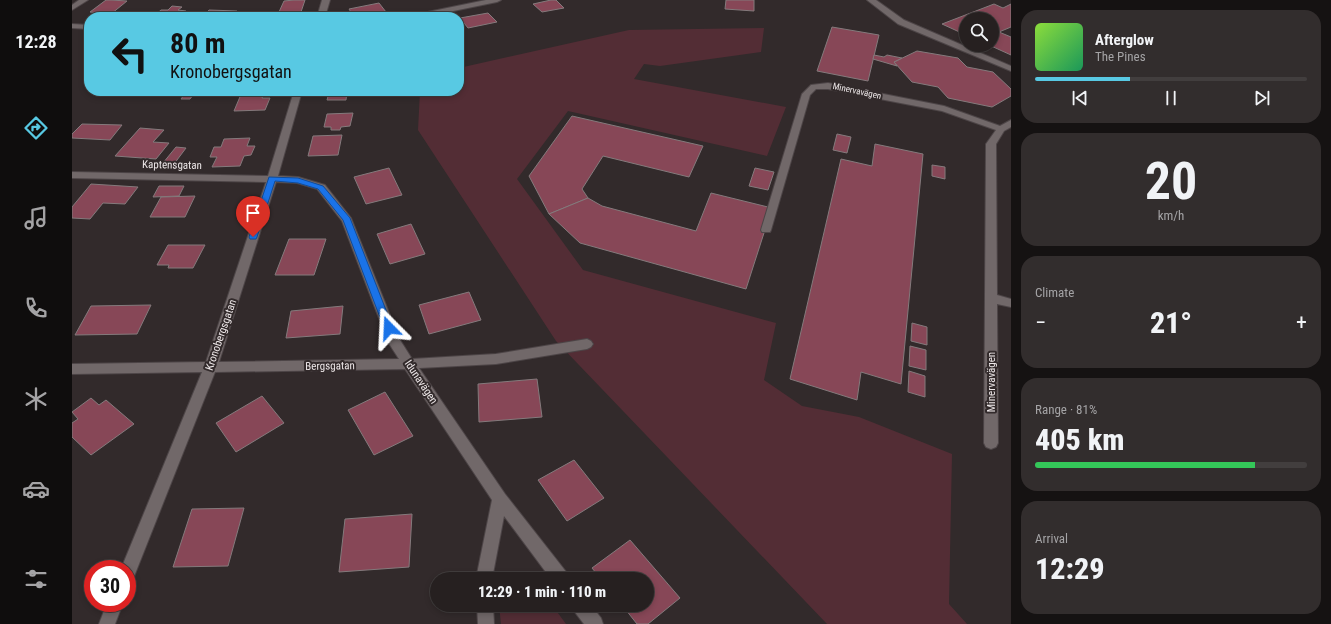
<!DOCTYPE html>
<meta charset="utf-8">
<style>
body{margin:0;font-family:"Roboto Condensed",sans-serif;background:#322d2d;color:#f1f3f6;height:100vh;display:flex;flex-direction:column;font-size:15px;white-space:nowrap}
*{box-sizing:border-box;margin:0}
p{font-size:13px;color:#a4a3a5}
.icon{flex:none;width:22px;height:22px;fill:none;stroke:currentColor;stroke-width:2;stroke-linecap:round;stroke-linejoin:round}
.map{position:relative;flex:1;overflow:hidden}
.drawer{display:flex;flex-direction:column;gap:10px;padding:10px;background:#151212;width:320px}
.drawer>*{flex:none}
.hud{position:absolute;left:12px;top:12px;width:380px;height:84px;border-radius:16px;box-shadow:0 2px 6px #0003,0 0 0 1px #423e3e;background:#58c9e3;color:#111;overflow:hidden}
.tools{position:absolute;left:887px;top:12px;display:grid;gap:8px}
.tools a{display:grid;place-items:center;width:40px;height:40px;border-radius:50%;background:#262020;box-shadow:0 2px 6px #0003,0 0 0 1px #423e3e;font-size:20px}
.speed{position:absolute;left:12px;top:560px;display:flex;gap:8px;font-size:20px;font-weight:700;text-align:center}
.speed>*{display:grid;place-content:center;width:52px;height:52px;border-radius:50%;background:#262020;box-shadow:0 2px 6px #0003,0 0 0 1px #423e3e;line-height:1}
.speed .limit{border:6px solid #d22;background:#fff;color:#111}
.pin{position:absolute;display:grid;place-items:center;width:34px;height:34px;color:#fff;margin:-41px -17px;border-radius:50% 50% 50% 0;rotate:-45deg;box-shadow:0 0 4px #0007}
.pin .icon{rotate:45deg}
.me{position:absolute;width:44px;margin:-22px;rotate:339deg;stroke-linejoin:round;filter:drop-shadow(0 0 3px #0008)}
.turn{display:flex;align-items:center;gap:14px;height:84px;padding:0 20px;font-size:18px}
.turn .icon{width:52px;height:52px;stroke-width:2.5}
.turn b{display:block;font-size:28px;line-height:34px}
.big{font-size:30px;font-weight:800;line-height:1.1}
.drawer .widget{flex:1;display:flex;flex-direction:column;justify-content:center;gap:6px;min-width:0;padding:0 14px;border-radius:16px;background:#322d2d}
.drawer .dial{align-items:center;gap:0}
.dial b{font-size:52px;line-height:1}
.song{display:flex;align-items:center;gap:12px}
.cover{width:48px;height:48px;border-radius:6px;background:linear-gradient(135deg,hsl(90 70% 55%),hsl(150 70% 35%))}
.played{height:4px;border-radius:2px;background:linear-gradient(90deg,#58c9e3 35%,#423e3e 35%)}
.keys{display:flex;justify-content:space-around;direction:ltr}
.heat{display:flex;justify-content:space-between;align-items:center;font-size:22px;direction:ltr}
.charge{height:6px;border-radius:3px;background:linear-gradient(90deg,#34c759 81%,#423e3e 0)}
.trip{position:absolute;left:358px;top:572px;width:224px;height:40px;border-radius:20px;background:#262020;box-shadow:0 2px 6px #0003,0 0 0 1px #423e3e;font-weight:800;line-height:40px;text-align:center}
main{display:flex;flex:1;min-height:0}
.dock{display:flex;flex-direction:column;width:72px;justify-content:space-around;align-items:center;background:#0f0d0d;color:#a4a3a5}
.dock .icon{width:28px;height:28px}
.dock .active{color:#58c9e3}
.dock b{font-size:18px;color:#f1f3f6}
.map>svg:first-child{display:block}
</style>
<main>
<nav class="dock">
<b>12:28</b>
<svg class="icon active" aria-label="directions" viewBox="0 0 24 24"><path d="M12 3l9 9-9 9-9-9zM9 14v-3h6M13 9l2 2-2 2"/></svg>
<svg class="icon" aria-label="music" viewBox="0 0 24 24"><path d="M9 18V5l10-2v13"/><circle cx="6" cy="18" r="3"/><circle cx="16" cy="16" r="3"/></svg>
<svg class="icon" aria-label="phone" viewBox="0 0 24 24"><path d="M5 4h4l2 5-3 2q2 4 5 5l2-3 5 2v4C11 20 4 13 5 4z"/></svg>
<svg class="icon" aria-label="climate" viewBox="0 0 24 24"><path d="M12 3v18M4 7l16 10M4 17L20 7"/></svg>
<svg class="icon" aria-label="car" viewBox="0 0 24 24"><path d="M5 17H2v-5l4-1 3-4h7l3 4 3 1v5h-3M9 17h6M6 11h13"/><circle cx="7" cy="17" r="2"/><circle cx="17" cy="17" r="2"/></svg>
<svg class="icon" aria-label="filters" viewBox="0 0 24 24"><path d="M4 7h16M4 17h16"/><circle cx="9" cy="7" r="2"/><circle cx="15" cy="17" r="2"/></svg>
</nav>
<div class="map">
<svg width="939" height="624" viewBox="0 0 939 624">
<rect width="100%" height="100%" fill="#322a2b"/>
<g fill="#532d35">
<path d="M692 28 689 52 588 66 572 64 562 79 714 107 695 156 496 111 445 179 511 270 704 323 692 380 730 406 787 417 880 454 877 604 895 624H755L484 341 346 130 348 91H387V68L557 30Z"/>
<path d="M427 605H480L494 624H429Z"/>
</g>
<g fill="#874757" stroke="#847a7c">
<path d="M34 0H39L55 1 39 14 18 12Z"/>
<path d="M222 0H233L229 12H207L212 1Z"/>
<path d="M479 0H484L492 8 470 12 461 4Z"/>
<path d="M654 0H682V11L653 9Z"/>
<path d="M307 3 314 12 291 17H282L277 9Z"/>
<path d="M922 4 931 8 939 4V27L927 32 939 37V55L917 45H920V19H894V35L870 24Z"/>
<path d="M100 6 110 7 106 10 114 11 108 17H81L89 10H96Z"/>
<path d="M137 10 165 11 160 17H131Z"/>
<path d="M416 13 425 22 396 28 388 18Z"/>
<path d="M760 27 807 35 796 81 745 71Z"/>
<path d="M845 51 886 58 895 67 921 72 939 89V96L920 107 876 98 866 87 840 82 822 62Z"/>
<path d="M802 55 812 57 815 55 830 58 822 62 825 66 801 59Z"/>
<path d="M115 91H124L118 99H109Z"/>
<path d="M193 91 190 98H198L193 110 162 111 170 92Z"/>
<path d="M253 91H282L275 92 274 100H255L257 93H253Z"/>
<path d="M281 113 278 126 269 127 268 130H259V127H252L255 114Z"/>
<path d="M500 116 631 146 617 177 531 156 510 189 516 198 477 214 457 176Z"/>
<path d="M10 124 50 125 38 140 0 138V134Z"/>
<path d="M68 128 92 130 81 142 97 143 84 159 43 156Z"/>
<path d="M765 134 779 137 775 153 761 150Z"/>
<path d="M270 135 266 155 236 156 241 136Z"/>
<path d="M178 138 175 146H183L179 155 172 156 168 166 140 167 145 157H138L142 147H149L152 139Z"/>
<path d="M803 144 851 154 829 384 789 372 785 400 718 379 769 159 800 166Z"/>
<path d="M104 147 114 148 102 164 91 163Z"/>
<path d="M860 165 873 167V179L860 176Z"/>
<path d="M317 168 330 195 294 204 282 177Z"/>
<path d="M683 168 702 172 696 190 677 186Z"/>
<path d="M19 184 66 187 53 204 31 203 18 219 0 218V207Z"/>
<path d="M87 186H112L107 196 81 197Z"/>
<path d="M639 193 700 208 674 289 508 243 477 214 516 198 530 206 624 231Z"/>
<path d="M123 196 113 217H78L89 197Z"/>
<path d="M339 224 353 254 318 264 305 234Z"/>
<path d="M217 239H254L242 275H203Z"/>
<path d="M96 245H133L121 268H96L97 265H85Z"/>
<path d="M397 292 409 320 357 334 347 305Z"/>
<path d="M79 305 65 334 3 335 19 306Z"/>
<path d="M271 306 268 334 214 338 219 311Z"/>
<path d="M840 323 855 327V345L839 341Z"/>
<path d="M838 346 854 350V370L837 366Z"/>
<path d="M837 371 853 376V397L836 392Z"/>
<path d="M465 379 470 417 407 422 406 384Z"/>
<path d="M313 392 341 436 302 455 276 410Z"/>
<path d="M190 396 212 423 164 452 144 423Z"/>
<path d="M19 398 27 405 34 400 62 424 19 455 0 437V423L6 419 0 412Z"/>
<path d="M502 460 532 498 495 521 466 480Z"/>
<path d="M172 508 156 566 101 567 120 509Z"/>
<path d="M340 514 337 567 267 572 273 519Z"/>
<path d="M558 540 608 598 576 624H565L550 605H575V579H529L520 568Z"/>
</g>
<g fill="none" stroke-linecap="round" stroke-linejoin="round">
<defs>
<g id="minor">
<path d="M7 0H16L0 10V5Z"/>
<path d="M250 0H258L253 17H245Z"/>
<path d="M414 0H429L425 2 352 17H337L341 15Z"/>
<path d="M795 0H804L832 20 939 66V71L826 24Z"/>
<path d="M0 24 17 25V29L0 28Z"/>
<path d="M756 83 872 106 928 126 939 120V127L932 131 924 144 925 295 939 299V307L925 304 926 443 924 447 919 449 914 447 912 443 914 144 924 130 870 111 756 89H744L738 95 699 230 698 232H690L689 230 730 94 739 85Z"/>
<path d="M222 91H230L206 176 226 177 253 185 279 218 328 340 340 359 424 354 515 339 519 341 521 344 519 347 515 349 424 364 347 368 433 494 495 573 497 579H479L432 516 420 579H404L420 500 333 369 143 372 63 574 61 580 55 582V569H49L130 372 0 374V364L134 362 194 182 0 178V172L196 176ZM204 182 225 183 245 189 270 221 316 342 327 359 147 362Z"/>
<path d="M35 603H51L43 624H27Z"/>
<path d="M405 605H421L422 624H406Z"/>
<path d="M500 605H519L529 618 531 624H512L502 611Z"/>
</g>
</defs>
<use href="#minor" stroke="#4d4547" stroke-width="2"/>
<use href="#minor" fill="#716869" fill-rule="evenodd"/>
</g>
<path fill="#1a73e8" stroke="#114b97" d="M197 177 226 178 251 186 278 218 321 328 320 331H314L312 328 271 220 246 189 226 183 203 181 185 237 184 239H178L177 237Z"/>
<g text-anchor="middle" dominant-baseline="central" stroke-width="4" stroke-linejoin="round" paint-order="stroke">
<g font-size="9" fill="#eee8e9" stroke="#322a2b">
<text transform="translate(785 91) rotate(12)">Minervavägen</text>
</g>
<g font-size="11" fill="#eee8e9" stroke="#322a2b">
<text transform="translate(100 165) rotate(1)">Kaptensgatan</text>
<text transform="translate(149 335) rotate(-71)">Kronobergsgatan</text>
<text transform="translate(258 366) rotate(-1)">Bergsgatan</text>
<text transform="translate(349 382) rotate(56)">Idunavägen</text>
<text transform="translate(919 382) rotate(-90)">Minervavägen</text>
</g>
</g>
</svg>
<div class="tools">
<a><svg class="icon" aria-label="search" viewBox="0 0 24 24"><circle cx="10" cy="10" r="6"/><path d="M15 15l6 6"/></svg></a>
</div>
<div class="speed"><div class="limit">30</div></div>
<div class="pin" style="left:181px;top:237px;background:#d93025"><svg class="icon" aria-label="arrive" viewBox="0 0 24 24"><path d="M6 21V4h12l-3 4 3 4H6"/></svg></div>
<svg class="me" style="left:317px;top:328px" viewBox="-20 -20 40 40"><path d="M0-17L14 15 0 8-14 15z" fill="#1a73e8" stroke="#fff" stroke-width="4"/></svg>
<div class="trip">12:29 · 1 min · 110 m</div>
<div class="hud">
<div class="turn"><svg class="icon" aria-label="left" viewBox="0 0 24 24"><path d="M17 20v-9H6M10 6l-5 5 5 5"/></svg><div><b>80 m</b>Kronobergsgatan</div></div>
</div>
</div>
<section class="drawer">
<div class="widget">
<div class="song"><i class="cover"></i><div><b>Afterglow</b><p>The Pines</p></div></div>
<div class="played"></div>
<div class="keys"><svg class="icon" aria-label="previous" viewBox="0 0 24 24"><path d="M18 5L8 12l10 7zM5 5v14"/></svg><svg class="icon" aria-label="pause" viewBox="0 0 24 24"><path d="M8 5v14M16 5v14"/></svg><svg class="icon" aria-label="next" viewBox="0 0 24 24"><path d="M6 5l10 7-10 7zM19 5v14"/></svg></div>
</div>
<div class="widget dial"><b>20</b><p>km/h</p></div>
<div class="widget"><p>Climate</p>
<div class="heat"><a>−</a><b class="big">21°</b><a>+</a></div>
</div>
<div class="widget"><p>Range · 81%</p><b class="big">405 km</b><div class="charge"></div></div>
<div class="widget"><p>Arrival</p><b class="big">12:29</b></div>
</section>
</main>
